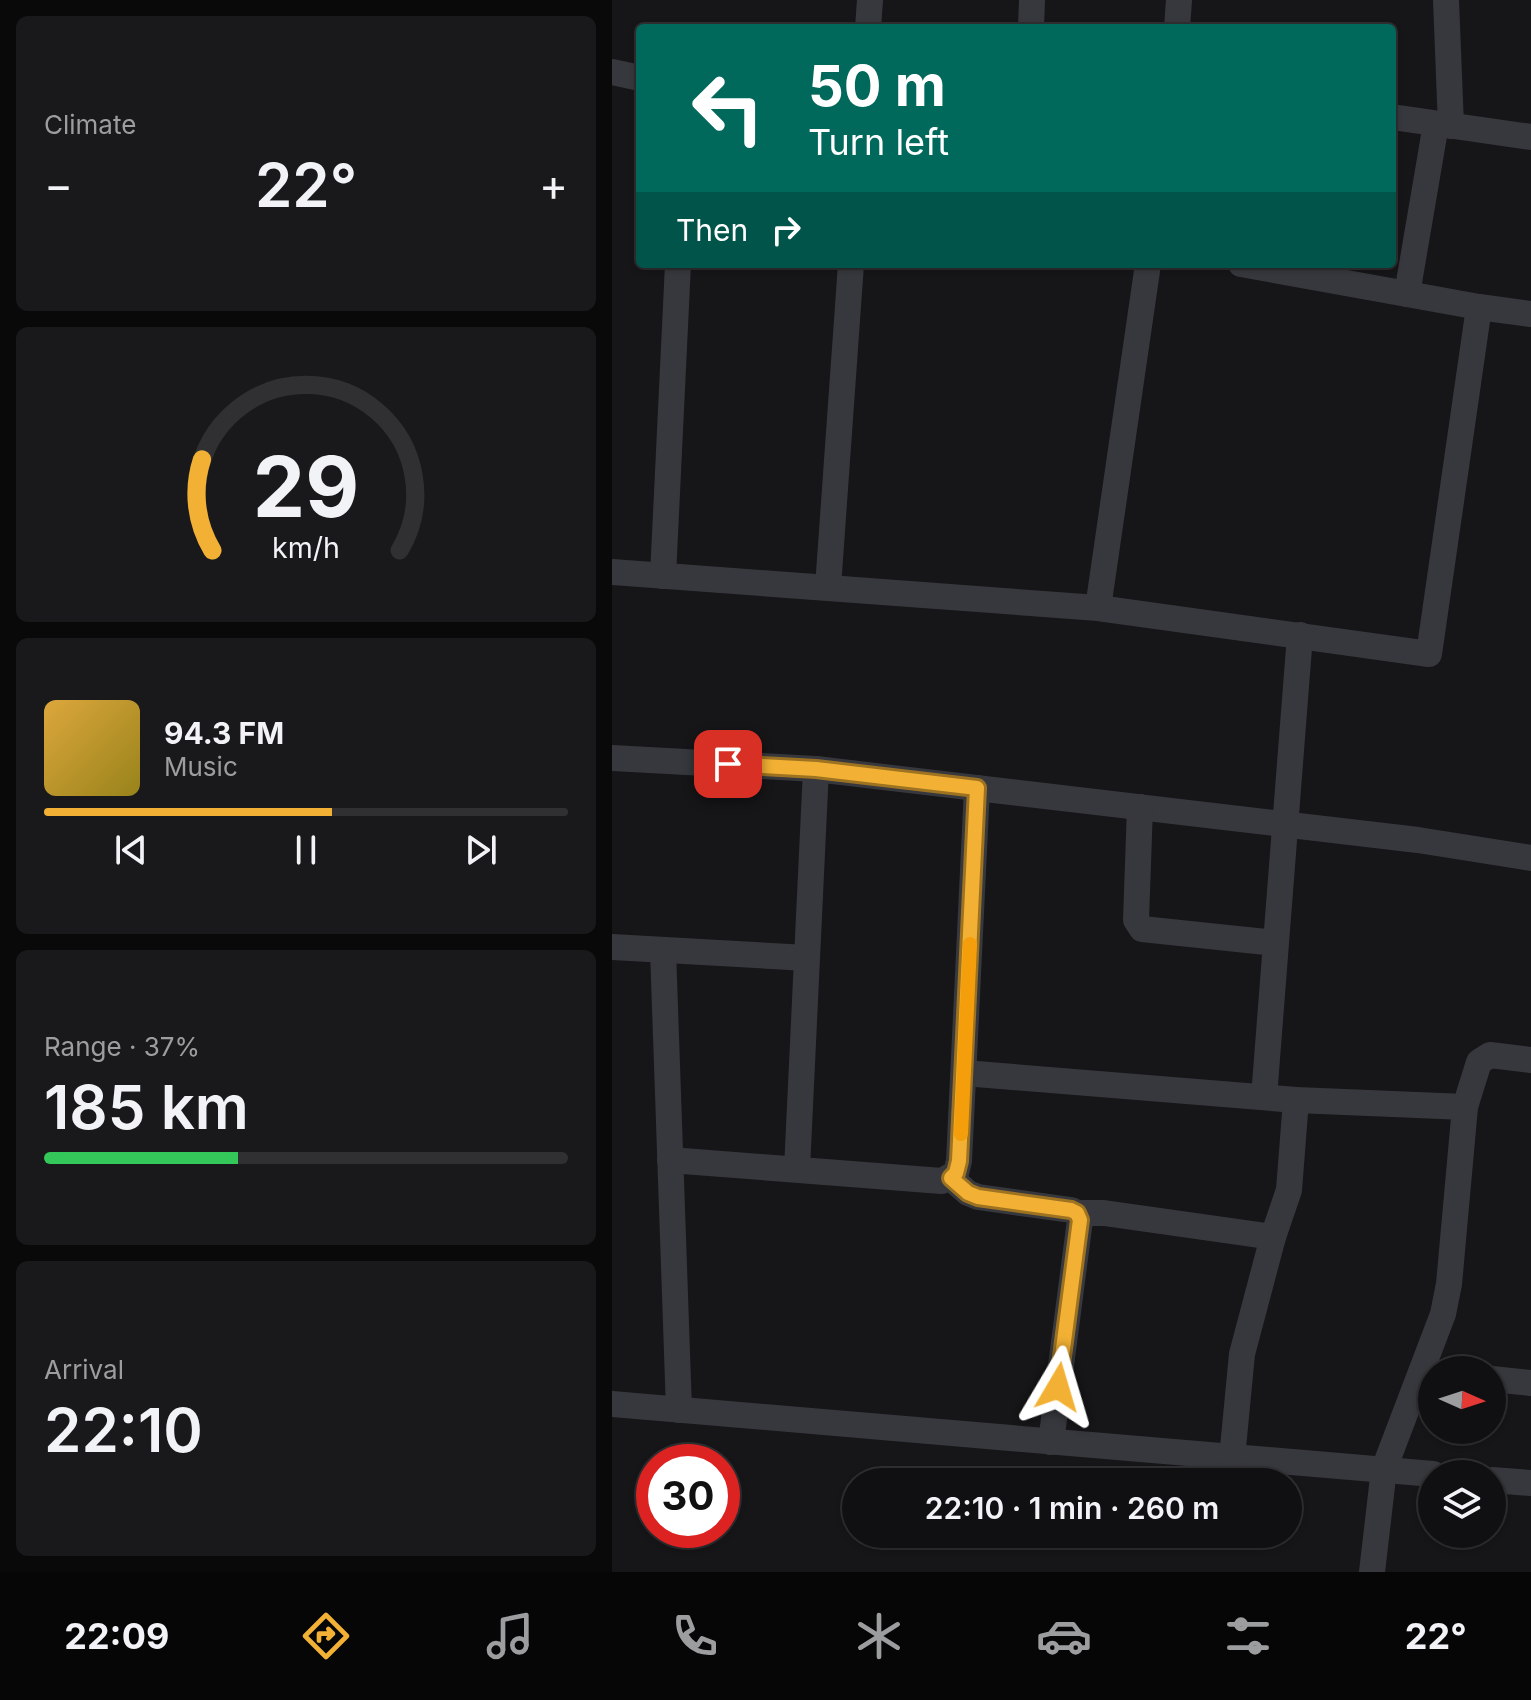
<!DOCTYPE html>
<meta charset="utf-8">
<style>
body{margin:0;font-family:Inter,sans-serif;background:#19191b;color:#f1f3f6;height:100vh;display:flex;flex-direction:column;font-size:30px;white-space:nowrap}
*{box-sizing:border-box;margin:0}
p{font-size:26px;color:#9c9d9f}
.icon{flex:none;width:44px;height:44px;fill:none;stroke:currentColor;stroke-width:2;stroke-linecap:round;stroke-linejoin:round}
.map{position:relative;flex:1;overflow:hidden}
.drawer{display:flex;flex-direction:column;gap:16px;padding:16px;background:#09090a;width:612px}
.drawer>*{flex:none}
.guide{position:absolute;left:24px;top:24px;width:760px;height:244px;border-radius:8px;box-shadow:0 2px 6px #0004,0 0 0 2px #303032;background:#00695c;color:#fff;overflow:hidden}
.needle{width:52px;rotate:93deg}
.tools{position:absolute;left:806px;top:1356px;display:grid;gap:16px}
.tools a{display:grid;place-items:center;width:88px;height:88px;border-radius:50%;background:#101012;box-shadow:0 2px 6px #0004,0 0 0 2px #303032;font-size:40px}
.speed{position:absolute;left:24px;top:1444px;display:flex;gap:16px;font-size:40px;font-weight:700;text-align:center}
.speed>*{display:grid;place-content:center;width:104px;height:104px;border-radius:50%;background:#101012;box-shadow:0 2px 6px #0004,0 0 0 2px #303032;line-height:1}
.speed .limit{border:12px solid #d22;background:#fff;color:#111}
.pin{position:absolute;display:grid;place-items:center;width:68px;height:68px;color:#fff;margin:-34px;border-radius:16px;box-shadow:0 4px 12px #0006}
.me{position:absolute;width:88px;margin:-44px;rotate:7deg;stroke-linejoin:round;filter:drop-shadow(0 0 6px #0008)}
.turn{display:flex;align-items:center;gap:28px;height:168px;padding:0 40px;font-size:36px}
.turn .icon{width:104px;height:104px;stroke-width:2.5}
.turn b{display:block;font-size:56px;line-height:68px}
.then{display:flex;align-items:center;height:76px;padding:0 40px;background:#0003;gap:16px;font-size:30px}
.big{font-size:60px;font-weight:600;line-height:1.1}
.drawer .tile{flex:1;display:flex;flex-direction:column;justify-content:center;gap:12px;min-width:0;padding:0 28px;border-radius:12px;background:#19191b}
.drawer .dial{align-items:center;gap:0}
.dial svg{height:208px;overflow:visible;fill:none;stroke:#303032;stroke-width:7;stroke-linecap:round;text-anchor:middle}
.dial text{fill:#f1f3f6;stroke:none}
.song{display:flex;align-items:center;gap:24px}
.cover{width:96px;height:96px;border-radius:12px;background:linear-gradient(135deg,hsl(40 70% 55%),hsl(50 70% 35%))}
.played{height:8px;border-radius:4px;background:linear-gradient(90deg,#f2b134 55%,#303032 55%)}
.keys{display:flex;justify-content:space-around;direction:ltr}
.heat{display:flex;justify-content:space-between;align-items:center;font-size:44px;direction:ltr}
.charge{height:12px;border-radius:6px;background:linear-gradient(90deg,#34c759 37%,#303032 0)}
.trip{position:absolute;left:230px;top:1468px;width:460px;height:80px;border-radius:40px;background:#101012;box-shadow:0 2px 6px #0004,0 0 0 2px #303032;font-weight:600;line-height:80px;text-align:center}
.tab-bar{display:flex;height:128px;justify-content:space-around;align-items:center;background:#060607;color:#9c9d9f}
.tab-bar .icon{width:56px;height:56px}
.tab-bar .current{color:#f2b134}
.tab-bar b{font-size:36px;color:#f1f3f6}
main{display:flex;flex:1;min-height:0}
.map>svg:first-child{display:block}
</style>
<main>
<section class="drawer">
<div class="tile"><p>Climate</p>
<div class="heat"><a>−</a><b class="big">22°</b><a>+</a></div>
</div>
<div class="tile dial"><svg viewBox="0 0 100 80">
<path d="M14 69A42 42 0 1 1 86 69"/>
<path d="M14 69A42 42 0 0 1 10 34" stroke="#f2b134"/>
<text x="50" y="56" font-size="32" font-weight="700">29</text>
<text x="50" y="72" font-size="11">km/h</text>
</svg></div>
<div class="tile">
<div class="song"><i class="cover"></i><div><b>94.3 FM</b><p>Music</p></div></div>
<div class="played"></div>
<div class="keys"><svg class="icon" aria-label="previous" viewBox="0 0 24 24"><path d="M18 5L8 12l10 7zM5 5v14"/></svg><svg class="icon" aria-label="pause" viewBox="0 0 24 24"><path d="M8 5v14M16 5v14"/></svg><svg class="icon" aria-label="next" viewBox="0 0 24 24"><path d="M6 5l10 7-10 7zM19 5v14"/></svg></div>
</div>
<div class="tile"><p>Range · 37%</p><b class="big">185 km</b><div class="charge"></div></div>
<div class="tile"><p>Arrival</p><b class="big">22:10</b></div>
</section>
<div class="map">
<svg width="919" height="1572" viewBox="0 0 919 1572">
<rect width="100%" height="100%" fill="#161618"/>
<g fill="none" stroke-linecap="round" stroke-linejoin="round">
<g stroke="#37383d" stroke-width="26">
<path d="M834 0 839 126"/>
<path d="M256 28 258 0"/>
<path d="M419 28 420 0"/>
<path d="M565 28 567 0"/>
<path d="M0 72 28 78"/>
<path d="M780 117 919 137"/>
<path d="M629 264 867 307"/>
<path d="M795 294 824 124"/>
<path d="M0 572 486 608 817 654 867 307 919 314"/>
<path d="M51 576 66 264"/>
<path d="M216 587 239 264"/>
<path d="M486 608 536 264"/>
<path d="M0 758 204 769 806 840 919 858"/>
<path d="M528 807 524 920 530 929 663 943"/>
<path d="M0 947 195 958"/>
<path d="M51 950 67 1410"/>
<path d="M352 1073 684 1100 853 1107"/>
<path d="M652 1097 688 635"/>
<path d="M58 1160 330 1181 344 1173 347 1161 365 788"/>
<path d="M185 1169 204 769"/>
<path d="M339 1178 356 1193 366 1197 459 1210 465 1213 468 1220 439 1442"/>
<path d="M465 1213H492L661 1237"/>
<path d="M880 1379 919 1383"/>
<path d="M0 1404 821 1474"/>
<path d="M620 1458 630 1354 661 1237 677 1190 684 1100"/>
<path d="M880 1480 919 1483"/>
<path d="M760 1572 772 1469 831 1314 837 1284 853 1107 867 1062 878 1055 919 1060"/>
</g>
</g>
<g fill="none" stroke-linecap="round" stroke-linejoin="round">
<defs>
<path id="route" d="M116 764 204 769 365 788 347 1161 344 1173 339 1178 356 1193 366 1197 459 1210 465 1213 468 1220 446 1387"/>
</defs>
<use href="#route" stroke="#9d7322" stroke-width="20"/>
<use href="#route" stroke="#f2b134" stroke-width="14"/>
<path stroke="#f59e0b" stroke-width="14" d="M349 1134 358 944"/>
</g>
</svg>
<div class="tools">
<a><svg class="needle" viewBox="-14 -14 28 28"><path d="M0-13l5 13h-10z" fill="#e53935"/><path d="M0 13l5-13h-10z" fill="#9c9d9f"/></svg></a>
<a><svg class="icon" aria-label="layers" viewBox="0 0 24 24"><path d="M12 4l9 5-9 5-9-5zM3 14l9 5 9-5"/></svg></a>
</div>
<div class="speed"><div class="limit">30</div></div>
<div class="pin" style="left:116px;top:764px;background:#d93025"><svg class="icon" aria-label="arrive" viewBox="0 0 24 24"><path d="M6 21V4h12l-3 4 3 4H6"/></svg></div>
<svg class="me" style="left:446px;top:1387px" viewBox="-20 -20 40 40"><path d="M0-17L14 15 0 8-14 15z" fill="#f2b134" stroke="#fff" stroke-width="4"/></svg>
<div class="trip">22:10 · 1 min · 260 m</div>
<div class="guide">
<div class="turn"><svg class="icon" aria-label="left" viewBox="0 0 24 24"><path d="M17 20v-9H6M10 6l-5 5 5 5"/></svg><div><b>50 m</b>Turn left</div></div>
<div class="then">Then<svg class="icon" aria-label="right" viewBox="0 0 24 24"><path d="M7 20v-9h11M14 6l5 5-5 5"/></svg></div>
</div>
</div>
</main>
<nav class="tab-bar">
<b>22:09</b>
<svg class="icon current" aria-label="directions" viewBox="0 0 24 24"><path d="M12 3l9 9-9 9-9-9zM9 14v-3h6M13 9l2 2-2 2"/></svg>
<svg class="icon" aria-label="music" viewBox="0 0 24 24"><path d="M9 18V5l10-2v13"/><circle cx="6" cy="18" r="3"/><circle cx="16" cy="16" r="3"/></svg>
<svg class="icon" aria-label="phone" viewBox="0 0 24 24"><path d="M5 4h4l2 5-3 2q2 4 5 5l2-3 5 2v4C11 20 4 13 5 4z"/></svg>
<svg class="icon" aria-label="climate" viewBox="0 0 24 24"><path d="M12 3v18M4 7l16 10M4 17L20 7"/></svg>
<svg class="icon" aria-label="car" viewBox="0 0 24 24"><path d="M5 17H2v-5l4-1 3-4h7l3 4 3 1v5h-3M9 17h6M6 11h13"/><circle cx="7" cy="17" r="2"/><circle cx="17" cy="17" r="2"/></svg>
<svg class="icon" aria-label="filters" viewBox="0 0 24 24"><path d="M4 7h16M4 17h16"/><circle cx="9" cy="7" r="2"/><circle cx="15" cy="17" r="2"/></svg>
<b>22°</b>
</nav>
